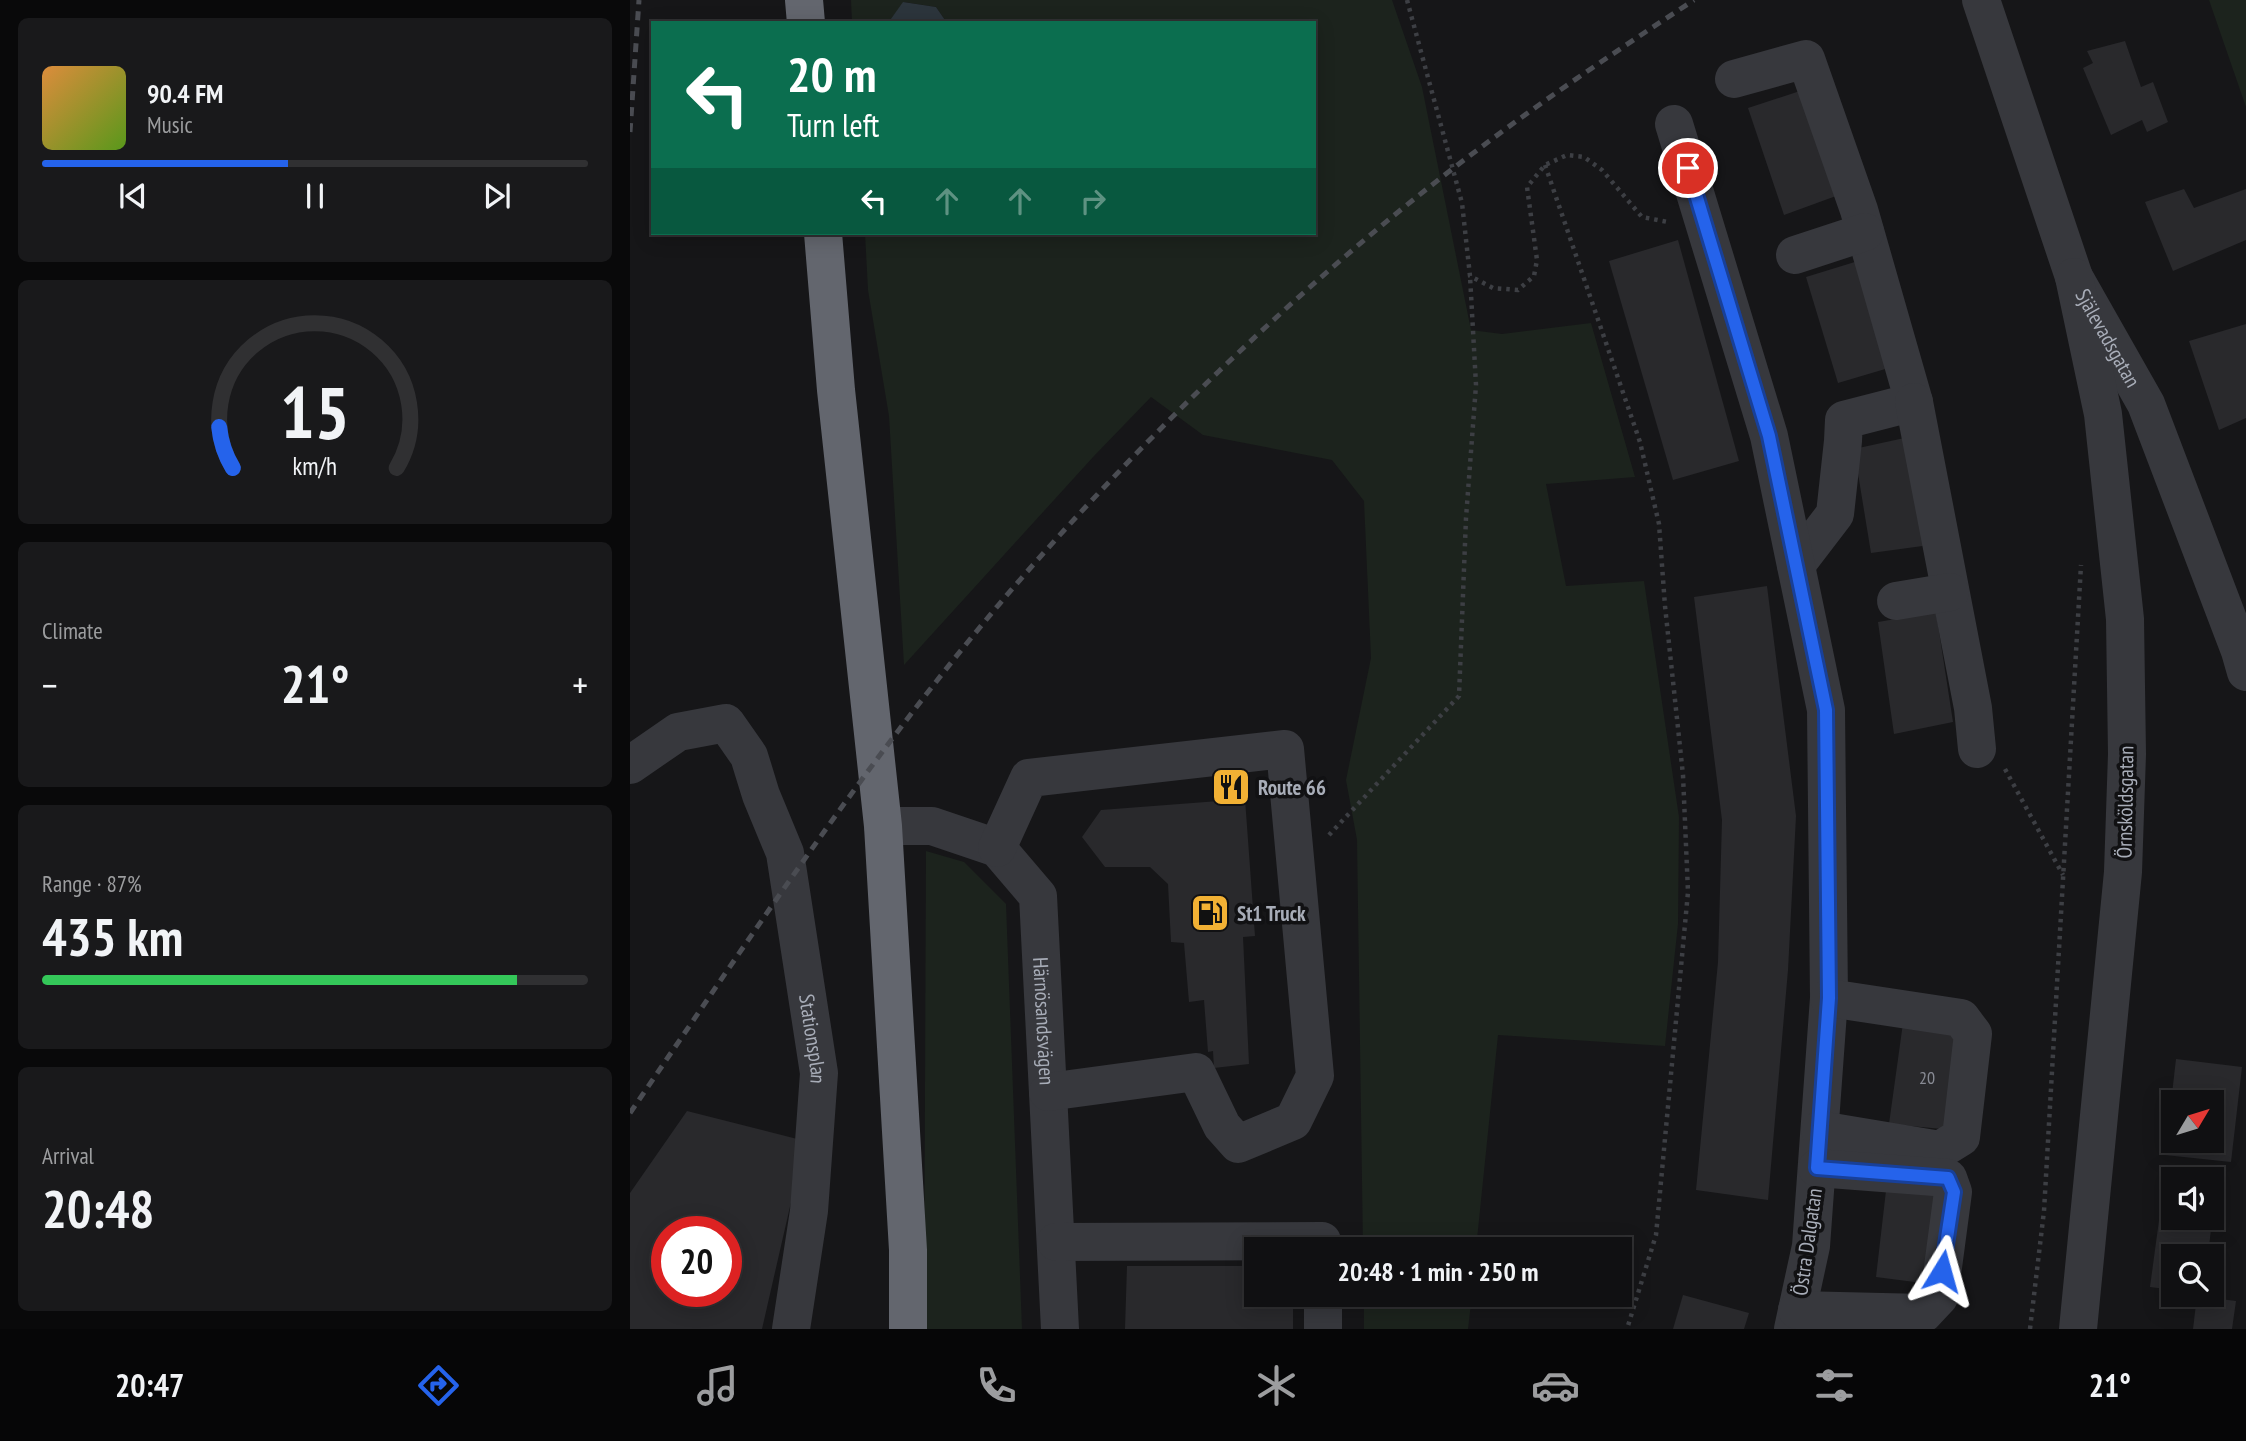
<!DOCTYPE html>
<meta charset="utf-8">
<style>
body{margin:0;font-family:"PT Sans Narrow",sans-serif;background:#19191b;color:#f1f3f6;height:100vh;display:flex;flex-direction:column;font-size:26px;white-space:nowrap}
*{box-sizing:border-box;margin:0}
p{font-size:23px;color:#9c9d9f}
.icon{flex:none;width:38px;height:38px;fill:none;stroke:currentColor;stroke-width:2;stroke-linecap:round;stroke-linejoin:round}
.map{position:relative;flex:1;overflow:hidden}
.panel{display:flex;flex-direction:column;gap:18px;padding:18px;background:#09090a;width:630px}
.panel>*{flex:none}
.hud{position:absolute;left:21px;top:21px;width:665px;height:214px;border-radius:0px;box-shadow:0 4px 18px #0003,0 0 0 2px #303032;background:#0b6e4f;color:#fff;overflow:hidden}
.needle{width:46px;rotate:52deg}
.buttons{position:absolute;left:1531px;top:1090px;display:grid;gap:14px}
.buttons a{display:grid;place-items:center;width:63px;height:63px;border-radius:0px;background:#101012;box-shadow:0 4px 18px #0003,0 0 0 2px #303032;font-size:35px}
.speed{position:absolute;left:21px;top:1216px;display:flex;gap:14px;font-size:35px;font-weight:700;text-align:center}
.speed>*{display:grid;place-content:center;width:91px;height:91px;border-radius:50%;background:#101012;box-shadow:0 4px 18px #0003,0 0 0 2px #303032;line-height:1}
.speed .limit{border:10px solid #d22;background:#fff;color:#111}
.pin{position:absolute;display:grid;place-items:center;width:60px;height:60px;color:#fff;margin:-30px;border:4px solid #fff;border-radius:50%;box-shadow:0 2px 7px #0007}
.me{position:absolute;width:77px;margin:-38px;rotate:8deg;stroke-linejoin:round;filter:drop-shadow(0 0 5px #0008)}
.turn{display:flex;align-items:center;gap:24px;height:147px;padding:0 21px;font-size:32px}
.turn .icon{width:91px;height:91px;stroke-width:2.5}
.turn b{display:block;font-size:49px;line-height:60px}
.lanes{display:flex;align-items:center;height:66px;padding:0 21px;background:#0003;justify-content:center;gap:35px;direction:ltr}
.lanes .off{opacity:.35}
.big{font-size:52px;font-weight:800;line-height:1.1}
.panel .tile{flex:1;display:flex;flex-direction:column;justify-content:center;gap:10px;min-width:0;padding:0 24px;border-radius:10px;background:#19191b}
.panel .dial{align-items:center;gap:0}
.dial svg{height:182px;overflow:visible;fill:none;stroke:#303032;stroke-width:7;stroke-linecap:round;text-anchor:middle}
.dial text{fill:#f1f3f6;stroke:none}
.song{display:flex;align-items:center;gap:21px}
.cover{width:84px;height:84px;border-radius:10px;background:linear-gradient(135deg,hsl(30 70% 55%),hsl(90 70% 35%))}
.played{height:7px;border-radius:4px;background:linear-gradient(90deg,#2563eb 45%,#303032 45%)}
.keys{display:flex;justify-content:space-around;direction:ltr}
.heat{display:flex;justify-content:space-between;align-items:center;font-size:38px;direction:ltr}
.charge{height:10px;border-radius:5px;background:linear-gradient(90deg,#34c759 87%,#303032 0)}
.trip{position:absolute;left:614px;top:1237px;width:388px;height:70px;border-radius:0px;background:#101012;box-shadow:0 4px 18px #0003,0 0 0 2px #303032;font-weight:800;line-height:70px;text-align:center}
.dock{display:flex;height:112px;justify-content:space-around;align-items:center;background:#060607;color:#9c9d9f}
.dock .icon{width:49px;height:49px}
.dock .active{color:#2563eb}
.dock b{font-size:32px;color:#f1f3f6}
main{display:flex;flex:1;min-height:0}
.map>svg:first-child{display:block}
</style>
<main>
<section class="panel">
<div class="tile">
<div class="song"><i class="cover"></i><div><b>90.4 FM</b><p>Music</p></div></div>
<div class="played"></div>
<div class="keys"><svg class="icon" aria-label="previous" viewBox="0 0 24 24"><path d="M18 5L8 12l10 7zM5 5v14"/></svg><svg class="icon" aria-label="pause" viewBox="0 0 24 24"><path d="M8 5v14M16 5v14"/></svg><svg class="icon" aria-label="next" viewBox="0 0 24 24"><path d="M6 5l10 7-10 7zM19 5v14"/></svg></div>
</div>
<div class="tile dial"><svg viewBox="0 0 100 80">
<path d="M14 69A42 42 0 1 1 86 69"/>
<path d="M14 69A42 42 0 0 1 8 51" stroke="#2563eb"/>
<text x="50" y="56" font-size="32" font-weight="700">15</text>
<text x="50" y="72" font-size="11">km/h</text>
</svg></div>
<div class="tile"><p>Climate</p>
<div class="heat"><a>−</a><b class="big">21°</b><a>+</a></div>
</div>
<div class="tile"><p>Range · 87%</p><b class="big">435 km</b><div class="charge"></div></div>
<div class="tile"><p>Arrival</p><b class="big">20:48</b></div>
</section>
<div class="map">
<svg width="1616" height="1329" viewBox="0 0 1616 1329">
<rect width="100%" height="100%" fill="#161618"/>
<g fill="#1c231d">
<path d="M221 0H762L792 87 841 330 872 334 961 323 1005 477 916 484 936 586 1014 581 1049 817 1048 924 1035 1046 868 1035 846 1249H733L727 840 716 780 741 658 734 501 702 460 573 435 521 397 464 456 274 665 259 416 238 290 235 233H684V23H317L306 7 274 2 258 23H222Z"/>
<path d="M1579 0H1616V107Z"/>
<path d="M296 851 334 862 376 904 392 1329H294Z"/>
<path d="M734 1295H842L838 1329H734Z"/>
</g>
<path fill="#2c353c" d="M273 2 306 7 317 23H258Z"/>
<g fill="#29292c" fill-rule="evenodd">
<path d="M1495 41 1511 87 1523 82 1538 122 1517 132 1512 120 1481 135 1453 68 1463 63 1457 51Z"/>
<path d="M1173 90 1206 196 1154 215 1118 108Z"/>
<path d="M1554 189 1564 208 1616 189V240L1543 271 1515 202Z"/>
<path d="M1048 240 1109 461 1043 480 979 261Z"/>
<path d="M1228 261 1262 367 1208 383 1176 277Z"/>
<path d="M1616 324V418L1589 430 1559 341Z"/>
<path d="M1279 437 1300 545 1241 553 1224 449Z"/>
<path d="M1137 586 1166 816 1158 970 1138 1200 1066 1190 1088 962 1092 820 1064 597Z"/>
<path d="M1306 612 1323 722 1264 734 1248 622Z"/>
<path d="M615 799 625 936 613 937 619 1064 584 1068 583 1051 578 1052 574 1000 559 1002 554 943 541 942 538 884 520 867H475L452 837 471 810Z"/>
<path d="M1273 1023 1332 1029 1323 1130 1259 1124Z"/>
<path d="M1546 1059 1612 1067 1601 1162 1535 1155ZM1544 1102H1582V1141H1544Z"/>
<path d="M57 1111 175 1141 132 1329H0V1193ZM37 1232H96V1292H37Z"/>
<path d="M1257 1182 1314 1187 1300 1284 1246 1277Z"/>
<path d="M1530 1213 1544 1215V1218L1582 1220 1578 1256H1544V1290L1520 1287Z"/>
<path d="M497 1266H626V1295H663V1329H495Z"/>
<path d="M1053 1295 1119 1313 1114 1329H1043Z"/>
<path d="M1567 1296 1606 1301 1602 1329H1563Z"/>
</g>
<g fill="none" stroke-linecap="round" stroke-linejoin="round">
<g stroke="#3d3f44" stroke-width="4.5" stroke-dasharray="3.5 5" stroke-linecap="butt">
<path d="M777 0 832 203 840 276 863 288 888 290 904 276 907 260 897 187 915 165 937 155 954 157 972 170 1012 217 1038 222"/>
<path d="M915 165 1010 442 1029 524 1035 606 1053 775 1058 892 1026 1235 997 1329"/>
<path d="M1375 769 1433 875"/>
<path d="M699 835 829 696 836 518 846 385 840 276"/>
<path d="M1400 1329 1414 1211 1451 565"/>
</g>
<g stroke="#37383d" stroke-width="38">
<path id="s1" d="M1351 0 1444 277 1516 404 1610 651 1616 672"/>
<path d="M1104 79 1176 59 1229 210 1284 402 1214 420 1213 441 1205 514 1166 565"/>
<path d="M1044 124 1139 436 1196 710 1199 998 1181 1246 1163 1329"/>
<path d="M1165 255 1235 232"/>
<path d="M1444 277 1473 414 1495 619 1497 754 1493 872 1448 1329"/>
<path d="M1284 402 1343 708 1347 749"/>
<path d="M1266 601 1320 592"/>
<path id="s2" d="M0 765 48 732 96 723 119 756 131 795 155 853 189 1073 179 1211 161 1329"/>
<path id="s3" d="M253 826H302L367 848 408 896 430 1329"/>
<path d="M367 848 399 778 655 749 685 1076 663 1121 608 1144 592 1126 566 1072 418 1092"/>
<path d="M1190 1130 1310 1150 1331 1137 1343 1034 1331 1018 1199 998"/>
<path d="M426 1242 692 1241 693 1250"/>
<path d="M693 1295V1329"/>
<path d="M1167 1310 1294 1313 1309 1297 1323 1192 1318 1178 1187 1168"/>
</g>
<g stroke="#63666e" stroke-width="38">
<path d="M174 0 176 23"/>
<path d="M193 233 206 390 253 826 278 1250V1329"/>
</g>
<g stroke="#4a4c52" stroke-width="5" stroke-dasharray="9 7" stroke-linecap="butt">
<path d="M0 132 9 0"/>
<path d="M0 1113C135 916 267 714 428 537 559 393 702 258 858 142 925 92 994 46 1064 0"/>
</g>
</g>
<g fill="none" stroke-linecap="round" stroke-linejoin="round">
<defs>
<path id="route" d="M1058 168 1139 436 1196 710 1199 998 1187 1168 1318 1178 1324 1192 1312 1271"/>
</defs>
<use href="#route" stroke="#184099" stroke-width="18"/>
<use href="#route" stroke="#2563eb" stroke-width="12"/>
</g>
<defs>
<symbol id="restaurant-square" viewBox="-11 -11 22 22"><rect x="-9" y="-9" width="18" height="18" rx="4" fill="#f2b134" stroke="#111113"/><path d="M-5-6h1v4h1v-4h1v4h1v-4h1v5L-1.5 .5V6h-2V.5L-5-1ZM5-6V6H3V1.5H1.5Q1.5-4 5-6Z" fill="#111"/></symbol>
<symbol id="fuel-square" viewBox="-11 -11 22 22"><rect x="-9" y="-9" width="18" height="18" rx="4" fill="#f2b134" stroke="#111113"/><path d="M-5.5-6h7V0h2V4h1.3V-2.5L3-4.5l.8-.8L6-3V5H2.5V1h-1V6h-7ZM-4.2-4.7v3.2H.2V-4.7Z" fill="#111"/></symbol>
</defs>
<g fill-rule="evenodd">
<use href="#restaurant-square" x="579" y="765" width="44" height="44"/>
<use href="#fuel-square" x="558" y="891" width="44" height="44"/>
</g>
<g text-anchor="middle" dominant-baseline="central" stroke-width="7" stroke-linejoin="round" paint-order="stroke">
<g font-size="18" fill="#888b94">
<text x="1297" y="1077">20</text>
</g>
<g font-size="21" fill="#a8adb8" stroke="#111113">
<text stroke="none"><textPath href="#s1" startOffset="362">Själevadsgatan</textPath></text>
<text transform="translate(1495 802) rotate(-89)">Örnsköldsgatan</text>
<text stroke="none"><textPath href="#s3" startOffset="306">Härnösandsvägen</textPath></text>
<text stroke="none"><textPath href="#s2" startOffset="439">Stationsplan</textPath></text>
<text transform="translate(1177 1242) rotate(-82)">Östra Dalgatan</text>
</g>
<g font-size="21" font-weight="bold" fill="#a8adb8" stroke="#111113" text-anchor="start">
<text x="628" y="787">Route 66</text>
<text x="607" y="913">St1 Truck</text>
</g>
</g>
</svg>
<div class="buttons">
<a><svg class="needle" viewBox="-14 -14 28 28"><path d="M0-13l5 13h-10z" fill="#e53935"/><path d="M0 13l5-13h-10z" fill="#9c9d9f"/></svg></a>
<a><svg class="icon" aria-label="sound" viewBox="0 0 24 24"><path d="M4 9h4l5-4v14l-5-4H4zM17 9q2 3 0 6"/></svg></a>
<a><svg class="icon" aria-label="search" viewBox="0 0 24 24"><circle cx="10" cy="10" r="6"/><path d="M15 15l6 6"/></svg></a>
</div>
<div class="speed"><div class="limit">20</div></div>
<div class="pin" style="left:1058px;top:168px;background:#d93025"><svg class="icon" aria-label="arrive" viewBox="0 0 24 24"><path d="M6 21V4h12l-3 4 3 4H6"/></svg></div>
<svg class="me" style="left:1312px;top:1271px" viewBox="-20 -20 40 40"><path d="M0-17L14 15 0 8-14 15z" fill="#2563eb" stroke="#fff" stroke-width="4"/></svg>
<div class="trip">20:48 · 1 min · 250 m</div>
<div class="hud">
<div class="turn"><svg class="icon" aria-label="left" viewBox="0 0 24 24"><path d="M17 20v-9H6M10 6l-5 5 5 5"/></svg><div><b>20 m</b>Turn left</div></div>
<div class="lanes"><svg class="icon" aria-label="left" viewBox="0 0 24 24"><path d="M17 20v-9H6M10 6l-5 5 5 5"/></svg><svg class="icon off" aria-label="ahead" viewBox="0 0 24 24"><path d="M12 20V5M6 11l6-6 6 6"/></svg><svg class="icon off" aria-label="ahead" viewBox="0 0 24 24"><path d="M12 20V5M6 11l6-6 6 6"/></svg><svg class="icon off" aria-label="right" viewBox="0 0 24 24"><path d="M7 20v-9h11M14 6l5 5-5 5"/></svg></div>
</div>
</div>
</main>
<nav class="dock">
<b>20:47</b>
<svg class="icon active" aria-label="directions" viewBox="0 0 24 24"><path d="M12 3l9 9-9 9-9-9zM9 14v-3h6M13 9l2 2-2 2"/></svg>
<svg class="icon" aria-label="music" viewBox="0 0 24 24"><path d="M9 18V5l10-2v13"/><circle cx="6" cy="18" r="3"/><circle cx="16" cy="16" r="3"/></svg>
<svg class="icon" aria-label="phone" viewBox="0 0 24 24"><path d="M5 4h4l2 5-3 2q2 4 5 5l2-3 5 2v4C11 20 4 13 5 4z"/></svg>
<svg class="icon" aria-label="climate" viewBox="0 0 24 24"><path d="M12 3v18M4 7l16 10M4 17L20 7"/></svg>
<svg class="icon" aria-label="car" viewBox="0 0 24 24"><path d="M5 17H2v-5l4-1 3-4h7l3 4 3 1v5h-3M9 17h6M6 11h13"/><circle cx="7" cy="17" r="2"/><circle cx="17" cy="17" r="2"/></svg>
<svg class="icon" aria-label="filters" viewBox="0 0 24 24"><path d="M4 7h16M4 17h16"/><circle cx="9" cy="7" r="2"/><circle cx="15" cy="17" r="2"/></svg>
<b>21°</b>
</nav>
